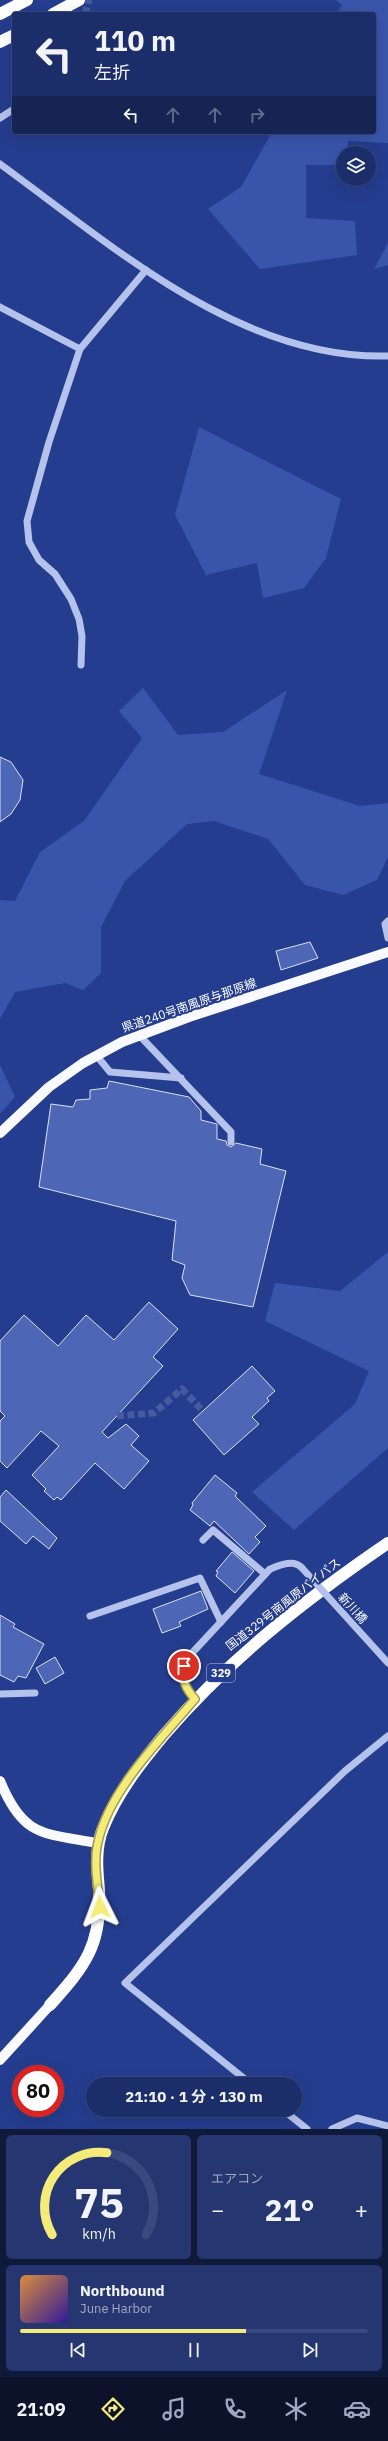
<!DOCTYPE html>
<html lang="ja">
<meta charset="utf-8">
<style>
body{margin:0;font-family:"IBM Plex Sans","Noto Sans JP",sans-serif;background:#253670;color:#f1f3f6;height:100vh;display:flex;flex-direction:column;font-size:15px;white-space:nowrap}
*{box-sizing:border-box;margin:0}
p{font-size:13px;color:#a0a8c1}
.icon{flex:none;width:22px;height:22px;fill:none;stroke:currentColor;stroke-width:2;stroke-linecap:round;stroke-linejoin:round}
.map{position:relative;height:2129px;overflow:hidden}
.side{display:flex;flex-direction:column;gap:6px;padding:6px;background:#0f193a;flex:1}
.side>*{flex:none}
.top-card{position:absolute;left:12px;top:12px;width:364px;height:122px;border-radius:4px;box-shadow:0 4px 16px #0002,0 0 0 1px #3a4a7e;background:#1c2e6a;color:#f1f3f6;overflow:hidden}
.tools{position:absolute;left:336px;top:146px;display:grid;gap:8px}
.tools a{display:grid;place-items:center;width:40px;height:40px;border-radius:50%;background:#1c2e6a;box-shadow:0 4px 16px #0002,0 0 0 1px #3a4a7e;font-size:20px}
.speed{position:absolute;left:12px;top:2065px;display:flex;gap:8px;font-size:20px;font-weight:700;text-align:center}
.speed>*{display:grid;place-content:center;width:52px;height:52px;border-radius:50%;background:#1c2e6a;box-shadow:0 4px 16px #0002,0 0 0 1px #3a4a7e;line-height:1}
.speed .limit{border:6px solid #d22;background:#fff;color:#111}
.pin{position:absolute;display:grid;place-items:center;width:34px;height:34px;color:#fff;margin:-17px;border:2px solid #fff;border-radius:50%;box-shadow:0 1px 4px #0007}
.me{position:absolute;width:44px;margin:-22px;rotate:357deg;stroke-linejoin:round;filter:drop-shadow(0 0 3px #0008)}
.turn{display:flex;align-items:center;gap:14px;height:84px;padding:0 16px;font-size:18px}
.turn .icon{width:52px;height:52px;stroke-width:2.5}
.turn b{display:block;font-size:28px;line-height:34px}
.lanes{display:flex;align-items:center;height:38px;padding:0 16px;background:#0003;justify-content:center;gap:20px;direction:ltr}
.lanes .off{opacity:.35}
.big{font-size:30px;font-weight:700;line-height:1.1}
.side .widget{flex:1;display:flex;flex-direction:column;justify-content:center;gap:6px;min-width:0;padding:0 14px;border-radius:6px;background:#253670}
.side .dial{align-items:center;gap:0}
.dial svg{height:104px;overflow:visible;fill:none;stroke:#3a4a7e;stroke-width:7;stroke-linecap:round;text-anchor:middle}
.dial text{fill:#f1f3f6;stroke:none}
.song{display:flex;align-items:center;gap:12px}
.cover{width:48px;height:48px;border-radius:6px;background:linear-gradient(135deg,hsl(30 70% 55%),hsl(250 70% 35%))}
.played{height:4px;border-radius:2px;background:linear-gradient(90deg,#f5eb79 65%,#3a4a7e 65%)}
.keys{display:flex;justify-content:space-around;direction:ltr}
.heat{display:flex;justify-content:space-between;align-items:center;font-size:22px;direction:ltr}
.side .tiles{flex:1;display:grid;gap:6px;grid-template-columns:1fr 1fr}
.widget:last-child{grid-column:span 2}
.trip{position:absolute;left:86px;top:2077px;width:216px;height:40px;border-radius:20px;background:#1c2e6a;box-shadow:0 4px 16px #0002,0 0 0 1px #3a4a7e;font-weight:700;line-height:40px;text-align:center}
.menu{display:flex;height:64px;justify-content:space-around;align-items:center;background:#0b122a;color:#a0a8c1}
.menu .icon{width:28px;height:28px}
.menu .on{color:#f5eb79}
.menu b{font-size:18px;color:#f1f3f6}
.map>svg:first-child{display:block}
</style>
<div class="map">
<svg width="388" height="2129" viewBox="0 0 388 2129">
<rect width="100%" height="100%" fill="#253d8e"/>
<g fill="#3955ab">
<path d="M336 0H388V143L348 141 347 153H343V165H306V218L355 221 357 255 260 269 208 209 241 187 272 132H374V14H337L342 5Z"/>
<path d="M388 243V265L374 269Z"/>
<path d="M199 427 341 499 326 558 304 588 263 598 257 563 206 575 175 515Z"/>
<path d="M143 688 178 735 223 732 287 690 259 774 360 806 388 803V857L377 880 343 895 305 885 268 839 214 821 187 824 125 881 101 927V973L83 990 65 983 15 992 0 1019V900L15 901 40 852 84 821 142 738 119 711Z"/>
<path d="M0 1065 15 1097 0 1114Z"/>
<path d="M388 1252V1448L294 1530 252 1492 355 1404 369 1371 265 1321 275 1283 340 1291Z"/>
</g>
<g fill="#4d66b5" stroke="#dae1f8">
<path d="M0 757 11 762 23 780 20 800 11 814 0 822Z"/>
<path d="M310 942 318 958 281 970 276 951Z"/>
<path d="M109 1081 189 1097 201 1111V1120L217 1124V1139L226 1141 227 1145 231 1147 236 1143 262 1149 260 1164 286 1171 253 1307 190 1295 182 1278 185 1265 172 1260 176 1221 39 1187 51 1104 73 1107 76 1100 90 1099V1090L107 1088Z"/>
<path d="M149 1302 178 1329 153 1357 163 1366 102 1432 108 1438 126 1424 139 1436 131 1445 149 1461 124 1489 95 1463 61 1500 57 1497 54 1500 44 1491 46 1489 32 1475 59 1446 41 1431 7 1468 0 1461V1421L5 1416 0 1411V1341L24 1315 58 1346 86 1315 114 1340Z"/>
<path d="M252 1366 275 1391 267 1398 269 1401 252 1417 259 1424 224 1455 193 1420Z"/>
<path d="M215 1475 237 1493 235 1496 266 1526 255 1537 260 1542 249 1554 214 1521 210 1526 190 1510 193 1505 192 1503Z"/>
<path d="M6 1490 57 1538 49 1549 33 1536 26 1544 0 1521V1497Z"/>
<path d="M232 1552 254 1571 235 1593 216 1576 218 1572 216 1571Z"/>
<path d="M201 1591 208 1609 179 1622 181 1626 162 1633 153 1609Z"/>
<path d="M0 1615 15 1624 13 1627 44 1644 26 1678 18 1676 14 1682 0 1675Z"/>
<path d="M55 1657 64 1673 45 1684 36 1668Z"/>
</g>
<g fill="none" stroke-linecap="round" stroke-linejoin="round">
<g stroke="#465a9f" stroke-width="7" stroke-dasharray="7 3.5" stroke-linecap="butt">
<path d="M85 14 89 0"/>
<path d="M117 1416 154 1413 182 1389 203 1411"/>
</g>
<g stroke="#b5c2eb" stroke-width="7">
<path d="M0 118 14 109"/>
<path d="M0 164C113 246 240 360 388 356"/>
<path d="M0 307 80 349"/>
<path d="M81 665 82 636 79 619 71 599 55 574 39 560 29 542 27 521 49 442 80 349 146 270"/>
<path d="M388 921 385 924 388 938"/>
<path d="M139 1035 231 1132V1142"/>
<path d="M96 1055 110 1072 181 1078"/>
<path d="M203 1540 213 1530 265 1574"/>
<path d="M90 1616 200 1578 221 1622"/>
<path d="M0 1694 35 1693"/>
<path d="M195 1699C178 1681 181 1671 193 1652L270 1569C280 1565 294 1559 302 1568"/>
<path d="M251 2084 125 1983 345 1771 388 1736"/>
<path d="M283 2110 307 2129"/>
<path d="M332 2129 357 2118 388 2126"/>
</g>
<g stroke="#f9faff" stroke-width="10">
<path d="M0 1133 49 1087 83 1063 122 1042 189 1017 388 952"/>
<path d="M0 1781C23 1837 42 1833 97 1843"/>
<path d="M0 2060 50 2005"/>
</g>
<g stroke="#fff" stroke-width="12">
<path d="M0 14 27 0"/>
<path d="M53 14 79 0"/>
<path d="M0 42 14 35"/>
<path d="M50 2005C85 1966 102 1945 99 1890 97 1869 95 1848 103 1828 117 1793 140 1764 164 1735 229 1659 306 1599 388 1543"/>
</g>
<path stroke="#b5c2eb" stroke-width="7" d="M302 1568 388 1663"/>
</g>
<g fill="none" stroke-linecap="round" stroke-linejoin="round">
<defs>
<path id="route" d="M100 1907C98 1887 93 1862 98 1842 109 1790 161 1739 195 1699 185 1688 182 1680 184 1666"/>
</defs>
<use href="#route" stroke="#9f994f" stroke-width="10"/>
<use href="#route" stroke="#f5eb79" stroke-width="7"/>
</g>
<g text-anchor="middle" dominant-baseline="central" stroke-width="4" stroke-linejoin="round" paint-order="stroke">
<rect fill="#253d8e" stroke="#bec5dd" stroke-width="1" x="207" y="1664" width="28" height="18" rx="3"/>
<g font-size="11" font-weight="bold" fill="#fff">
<text x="221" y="1673">329</text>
</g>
<g font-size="12" fill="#fff" stroke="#253d8e">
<text transform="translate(189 1005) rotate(-19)">県道240号南風原与那原線</text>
<text transform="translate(283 1604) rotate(-38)">国道329号南風原バイパス</text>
<text transform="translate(353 1608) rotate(48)">新川橋</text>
</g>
</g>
</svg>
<div class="tools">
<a><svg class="icon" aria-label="layers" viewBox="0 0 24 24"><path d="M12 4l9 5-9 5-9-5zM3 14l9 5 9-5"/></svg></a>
</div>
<div class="speed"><div class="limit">80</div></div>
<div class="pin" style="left:184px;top:1666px;background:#d93025"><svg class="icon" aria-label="arrive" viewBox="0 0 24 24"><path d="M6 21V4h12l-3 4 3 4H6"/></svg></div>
<svg class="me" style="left:100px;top:1907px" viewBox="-20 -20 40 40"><path d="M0-17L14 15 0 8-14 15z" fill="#f5eb79" stroke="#fff" stroke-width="4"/></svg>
<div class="trip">21:10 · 1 分 · 130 m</div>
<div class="top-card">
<div class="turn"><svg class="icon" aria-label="left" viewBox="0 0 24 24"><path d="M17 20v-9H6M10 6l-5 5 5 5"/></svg><div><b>110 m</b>左折</div></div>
<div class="lanes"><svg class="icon" aria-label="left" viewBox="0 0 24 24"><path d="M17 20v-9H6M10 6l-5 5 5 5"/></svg><svg class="icon off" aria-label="ahead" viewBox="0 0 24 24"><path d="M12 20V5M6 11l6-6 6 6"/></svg><svg class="icon off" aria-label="ahead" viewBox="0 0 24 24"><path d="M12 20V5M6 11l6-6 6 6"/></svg><svg class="icon off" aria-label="right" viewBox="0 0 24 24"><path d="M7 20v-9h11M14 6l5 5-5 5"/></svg></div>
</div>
</div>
<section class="side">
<div class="tiles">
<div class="widget dial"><svg viewBox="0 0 100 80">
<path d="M14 69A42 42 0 1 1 86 69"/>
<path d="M14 69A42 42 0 0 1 56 6" stroke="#f5eb79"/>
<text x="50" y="56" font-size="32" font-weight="700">75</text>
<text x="50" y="72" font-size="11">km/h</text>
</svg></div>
<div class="widget"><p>エアコン</p>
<div class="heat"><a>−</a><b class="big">21°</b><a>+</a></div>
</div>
<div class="widget">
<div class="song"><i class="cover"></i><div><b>Northbound</b><p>June Harbor</p></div></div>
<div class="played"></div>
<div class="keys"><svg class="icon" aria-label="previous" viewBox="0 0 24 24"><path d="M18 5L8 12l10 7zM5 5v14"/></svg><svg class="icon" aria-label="pause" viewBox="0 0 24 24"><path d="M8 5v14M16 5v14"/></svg><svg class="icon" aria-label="next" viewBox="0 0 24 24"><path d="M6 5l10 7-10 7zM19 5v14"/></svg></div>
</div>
</div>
</section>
<nav class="menu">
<b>21:09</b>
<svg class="icon on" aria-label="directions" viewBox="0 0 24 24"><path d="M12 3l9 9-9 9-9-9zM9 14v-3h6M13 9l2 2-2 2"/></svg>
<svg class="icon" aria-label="music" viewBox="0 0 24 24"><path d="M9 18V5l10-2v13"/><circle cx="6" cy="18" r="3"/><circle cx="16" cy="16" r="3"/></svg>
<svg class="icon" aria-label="phone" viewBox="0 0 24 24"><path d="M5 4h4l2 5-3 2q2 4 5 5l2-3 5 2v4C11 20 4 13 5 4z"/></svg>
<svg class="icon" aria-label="climate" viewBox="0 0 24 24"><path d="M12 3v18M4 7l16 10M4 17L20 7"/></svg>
<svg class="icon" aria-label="car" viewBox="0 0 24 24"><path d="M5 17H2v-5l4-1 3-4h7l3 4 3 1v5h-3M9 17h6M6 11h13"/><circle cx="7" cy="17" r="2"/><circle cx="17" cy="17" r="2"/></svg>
</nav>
